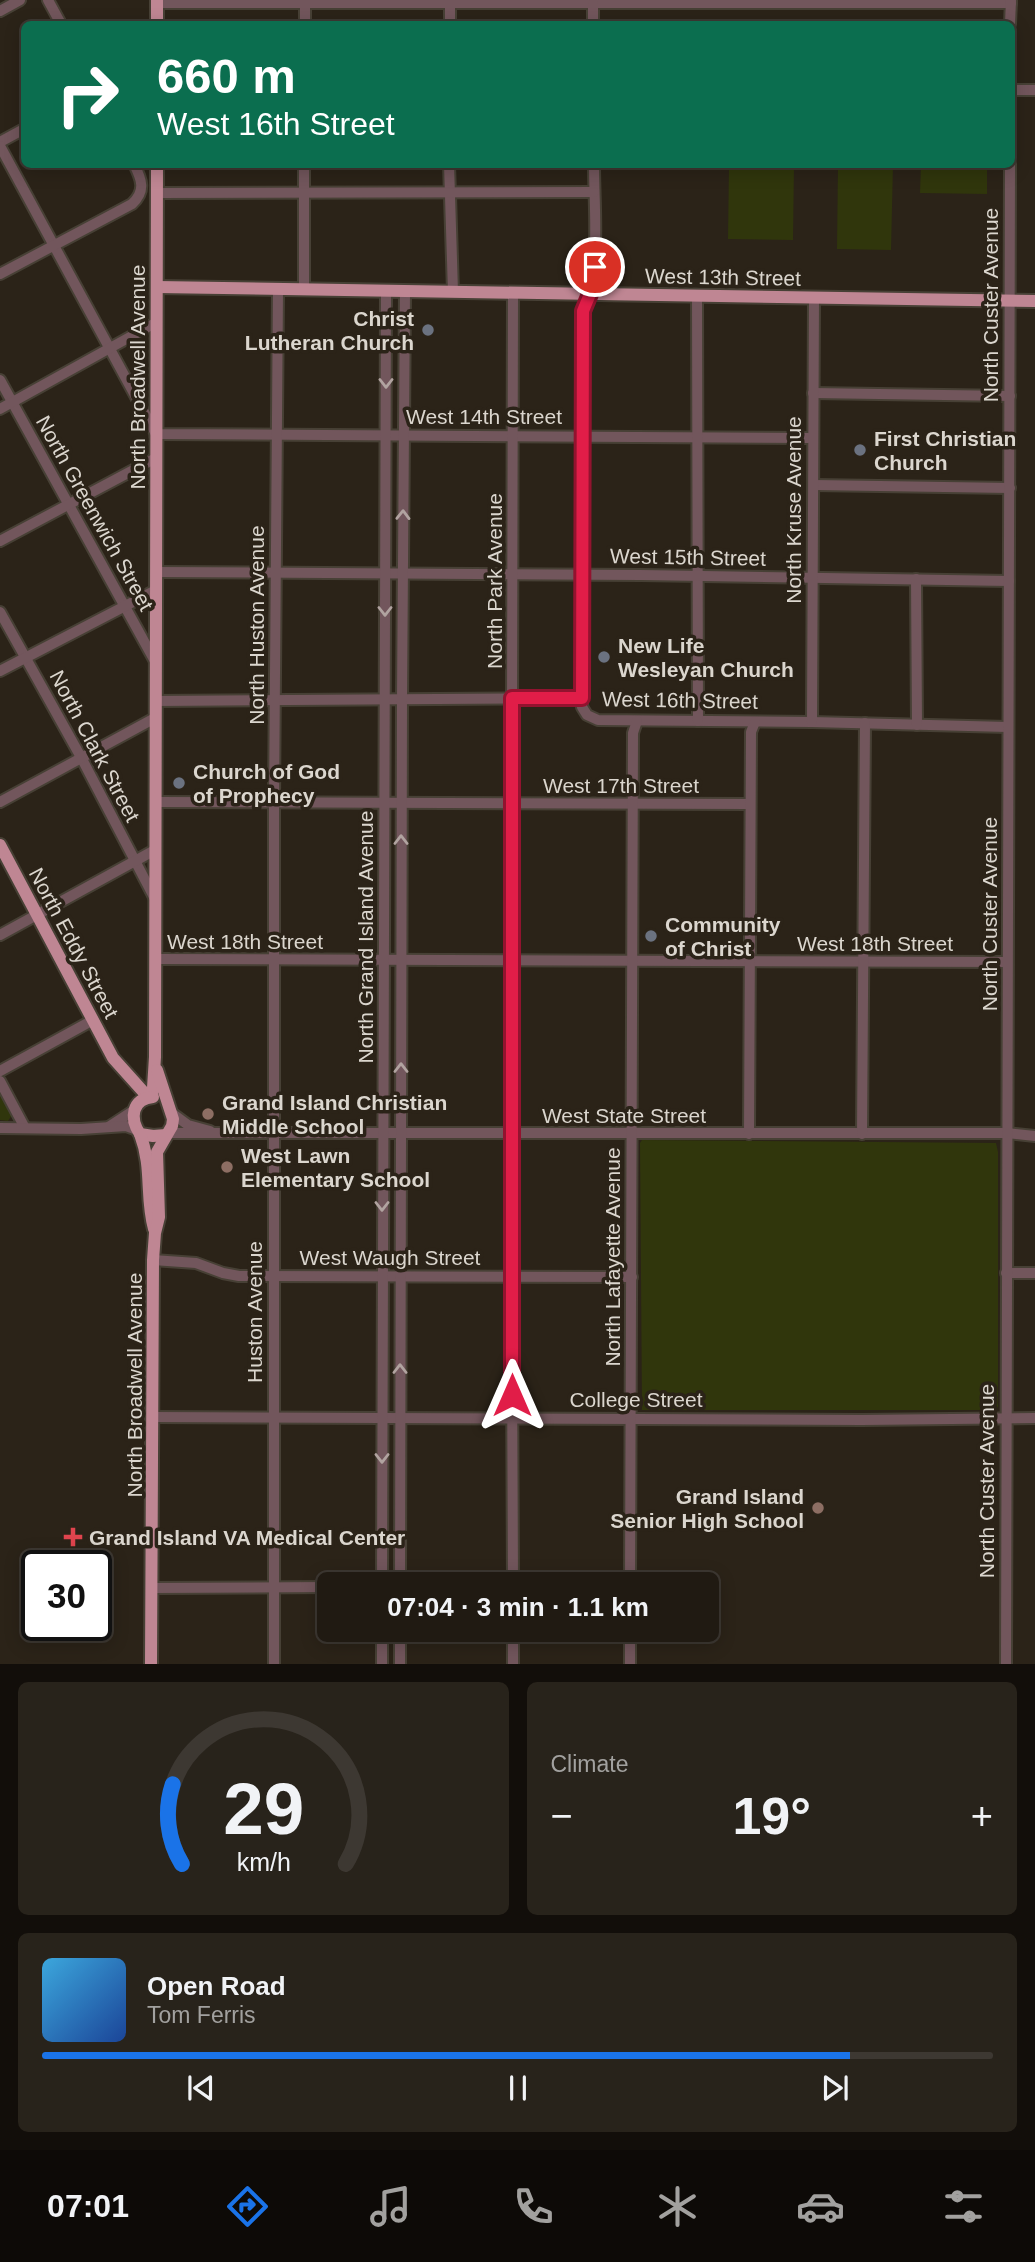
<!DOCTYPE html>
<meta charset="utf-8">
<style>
body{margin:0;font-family:Arial,sans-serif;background:#28231b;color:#f1f3f6;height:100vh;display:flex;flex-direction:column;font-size:26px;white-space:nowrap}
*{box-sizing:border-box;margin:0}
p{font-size:23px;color:#a2a19f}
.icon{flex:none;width:38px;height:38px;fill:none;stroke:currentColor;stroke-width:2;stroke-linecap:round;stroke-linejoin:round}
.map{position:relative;height:1664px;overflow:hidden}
.details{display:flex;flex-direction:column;gap:18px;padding:18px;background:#120e0a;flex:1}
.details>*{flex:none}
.top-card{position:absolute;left:21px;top:21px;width:994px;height:147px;border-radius:10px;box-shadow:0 4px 18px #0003,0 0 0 2px #3d3832;background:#0b6e4f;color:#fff;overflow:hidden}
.speed{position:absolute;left:21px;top:1550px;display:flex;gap:14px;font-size:35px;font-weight:700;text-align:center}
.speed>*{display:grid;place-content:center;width:91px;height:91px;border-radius:50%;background:#201a12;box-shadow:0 4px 18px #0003,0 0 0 2px #3d3832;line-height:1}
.speed .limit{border:4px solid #111;border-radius:10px;background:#fff;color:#111}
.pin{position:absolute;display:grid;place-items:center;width:60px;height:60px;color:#fff;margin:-30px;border:4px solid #fff;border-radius:50%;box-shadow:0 2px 7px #0007}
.me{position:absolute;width:77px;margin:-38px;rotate:0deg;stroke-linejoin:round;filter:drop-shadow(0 0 5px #0008)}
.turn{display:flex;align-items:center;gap:24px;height:147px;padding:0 21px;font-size:32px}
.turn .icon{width:91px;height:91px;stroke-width:2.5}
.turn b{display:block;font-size:49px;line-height:60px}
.big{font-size:52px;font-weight:600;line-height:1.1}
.details .card{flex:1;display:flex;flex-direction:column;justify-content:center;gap:10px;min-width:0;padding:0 24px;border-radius:10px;background:#28231b}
.details .dial{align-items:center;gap:0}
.dial svg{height:182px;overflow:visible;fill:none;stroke:#3d3832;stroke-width:7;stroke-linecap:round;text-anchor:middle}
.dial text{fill:#f1f3f6;stroke:none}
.song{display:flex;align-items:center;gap:21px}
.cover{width:84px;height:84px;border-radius:10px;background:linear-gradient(135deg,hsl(200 70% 55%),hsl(220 70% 35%))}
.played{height:7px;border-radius:4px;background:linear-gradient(90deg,#1a73e8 85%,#3d3832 85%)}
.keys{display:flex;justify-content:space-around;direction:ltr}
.heat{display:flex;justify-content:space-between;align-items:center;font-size:38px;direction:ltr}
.details .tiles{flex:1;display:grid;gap:18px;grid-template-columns:1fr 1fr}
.card:last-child{grid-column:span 2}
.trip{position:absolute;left:317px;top:1572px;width:402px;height:70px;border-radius:10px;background:#201a12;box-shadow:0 4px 18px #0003,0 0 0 2px #3d3832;font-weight:600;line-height:70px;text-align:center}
.menu{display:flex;height:112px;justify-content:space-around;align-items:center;background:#0d0a07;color:#a2a19f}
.menu .icon{width:49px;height:49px}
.menu .selected{color:#1a73e8}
.menu b{font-size:32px;color:#f1f3f6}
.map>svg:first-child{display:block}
</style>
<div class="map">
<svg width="1035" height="1664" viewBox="0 0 1035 1664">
<rect width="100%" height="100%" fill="#2b2318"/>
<g fill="#30360c">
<path d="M729 165H794L793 240 728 239Z"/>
<path d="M838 165H893L891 250 837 249Z"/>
<path d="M921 165H987V194L920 193Z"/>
<path d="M0 1092 12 1115 8 1121 0 1120Z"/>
<path d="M642 1140 996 1143 998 1152V1407L995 1410H642L640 1143Z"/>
</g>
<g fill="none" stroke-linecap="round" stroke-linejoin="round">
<defs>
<g id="minor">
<path d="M48 0 61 24"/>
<path d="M157 3H1011"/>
<path d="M593 4V24"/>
<path d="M0 11 20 0"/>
<path d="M305 24V0"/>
<path d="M450 24V0"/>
<path d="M1010 24 1011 0"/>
<path d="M1012 90H1035"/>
<path d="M0 142 24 129"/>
<path d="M0 146 156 434 812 438"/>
<path d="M449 164 453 292"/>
<path d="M594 164C594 213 601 265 583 311L582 707 587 715 598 720 812 722 1008 727"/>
<path d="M157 193 594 192"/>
<path d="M0 274 132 204C146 191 142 180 134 164"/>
<path d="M304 289V164"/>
<path d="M697 296 698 721"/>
<path d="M0 380 156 663"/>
<path d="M813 393 1010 396"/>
<path d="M0 409 157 322"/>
<path d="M814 485 1010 488"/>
<path d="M0 541 156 458"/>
<path d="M157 572 641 575 1009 581"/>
<path d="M916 579 917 725"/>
<path d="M0 612 82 759 155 899"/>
<path d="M0 671 156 590"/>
<path d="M155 701 582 698"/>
<path d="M812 722 814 298"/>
<path d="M0 802 155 718"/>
<path d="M155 802 750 804"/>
<path d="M0 935 155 850"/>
<path d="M155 959 1007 962"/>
<path d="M0 1071 93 1020"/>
<path d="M0 1081 25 1128"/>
<path d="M173 1114 188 1125 210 1131"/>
<path d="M110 1126 133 1111"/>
<path d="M0 1128 81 1129 126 1126 137 1130"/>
<path d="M168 1133H1007L1035 1136"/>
<path d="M749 1134 751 732 755 722"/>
<path d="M862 1134 865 723"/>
<path d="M153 1260 196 1263 223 1273 239 1276 632 1277"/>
<path d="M1006 1273H1035"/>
<path d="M153 1417 862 1420 1035 1418"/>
<path d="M382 1584 386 291"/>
<path d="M400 1584 402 699 405 291"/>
<path d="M513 1584 511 1134 513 293"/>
<path d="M630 1584 633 733 637 721"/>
<path d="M152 1588 329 1587"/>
<path d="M400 1629V1664"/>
<path d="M274 1664V803L278 289"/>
<path d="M382 1664V1629"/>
<path d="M513 1664V1629"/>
<path d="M630 1664V1629"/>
<path d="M1006 1664 1010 164"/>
</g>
<g id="major">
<path d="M157 0V24"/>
<path d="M157 287 1035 301"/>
<path d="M0 845 113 1058 148 1097"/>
<path d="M151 1097 153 1088 155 1057 157 164"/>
<path d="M153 1097C132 1099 129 1118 140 1134L153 1136 166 1135"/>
<path d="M140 1134C153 1168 145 1197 154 1229"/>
<path d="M151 1664 153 1260 155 1233 159 1217 157 1152 172 1126 173 1119 157 1070"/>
</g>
</defs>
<use href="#minor" stroke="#474035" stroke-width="14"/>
<use href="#major" stroke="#474035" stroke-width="16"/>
<use href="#minor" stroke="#72565c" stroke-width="10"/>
<use href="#major" stroke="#bf8693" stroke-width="12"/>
</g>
<defs><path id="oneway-chevron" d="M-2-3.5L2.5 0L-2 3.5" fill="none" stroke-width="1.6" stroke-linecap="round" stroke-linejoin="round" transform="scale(1.75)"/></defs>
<g stroke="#b1a3a0">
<use href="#oneway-chevron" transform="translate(386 383) rotate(90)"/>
<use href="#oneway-chevron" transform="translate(403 515) rotate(-89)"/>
<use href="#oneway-chevron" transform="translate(385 611) rotate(90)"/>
<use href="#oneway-chevron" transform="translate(401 840) rotate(-90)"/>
<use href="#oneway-chevron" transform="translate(401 1068) rotate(-90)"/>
<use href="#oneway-chevron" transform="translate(382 1206) rotate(90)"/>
<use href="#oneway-chevron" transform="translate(400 1369) rotate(-90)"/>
<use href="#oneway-chevron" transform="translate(382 1458) rotate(90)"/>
</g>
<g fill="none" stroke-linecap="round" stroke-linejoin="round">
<defs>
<path id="route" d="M512 1395V698H582L583 311 590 294 595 267"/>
</defs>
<use href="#route" stroke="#92132f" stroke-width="18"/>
<use href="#route" stroke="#e11d48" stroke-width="12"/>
</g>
<g fill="#6b7280" stroke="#2b2318" stroke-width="2.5">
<circle cx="428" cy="330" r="7"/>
<circle cx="860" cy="450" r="7"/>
<circle cx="604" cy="657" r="7"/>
<circle cx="179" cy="783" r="7"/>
<circle cx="651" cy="936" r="7"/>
</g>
<g fill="#8d6e63" stroke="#2b2318" stroke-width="2.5">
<circle cx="208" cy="1114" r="7"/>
<circle cx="227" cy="1167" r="7"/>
<circle cx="818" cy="1508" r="7"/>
</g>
<path fill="#e0444e" stroke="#2b2318" stroke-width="2.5" d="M69.5 1526.5h7v7h7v7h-7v7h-7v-7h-7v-7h7z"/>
<g text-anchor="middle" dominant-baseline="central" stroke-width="7" stroke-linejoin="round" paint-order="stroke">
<g font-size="21" fill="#dbd6ce" stroke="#2b2318">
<text transform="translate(723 277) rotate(1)">West 13th Street</text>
<text transform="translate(990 305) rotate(-90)">North Custer Avenue</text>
<text transform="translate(137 377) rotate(-90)">North Broadwell Avenue</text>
<text x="484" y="416">West 14th Street</text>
<text transform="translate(793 510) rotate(-90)">North Kruse Avenue</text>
<text transform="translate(95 513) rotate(61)">North Greenwich Street</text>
<text transform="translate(688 557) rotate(1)">West 15th Street</text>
<text transform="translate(494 581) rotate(-90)">North Park Avenue</text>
<text transform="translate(256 625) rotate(-90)">North Huston Avenue</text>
<text transform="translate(680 700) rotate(1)">West 16th Street</text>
<text transform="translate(95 746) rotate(62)">North Clark Street</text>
<text x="621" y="785">West 17th Street</text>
<text transform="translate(989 914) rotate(-90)">North Custer Avenue</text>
<text transform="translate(365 937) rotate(-90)">North Grand Island Avenue</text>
<text x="245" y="941">West 18th Street</text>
<text transform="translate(74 943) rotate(62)">North Eddy Street</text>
<text x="875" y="943">West 18th Street</text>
<text x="624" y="1115">West State Street</text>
<text x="390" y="1257">West Waugh Street</text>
<text transform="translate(612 1257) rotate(-90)">North Lafayette Avenue</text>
<text transform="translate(254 1312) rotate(-90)">Huston Avenue</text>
<text transform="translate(134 1385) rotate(-90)">North Broadwell Avenue</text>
<text x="636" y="1399">College Street</text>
<text transform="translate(986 1481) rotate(-90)">North Custer Avenue</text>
</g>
<g font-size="21" font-weight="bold" fill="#dbd6ce" stroke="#2b2318" text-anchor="start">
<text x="414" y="318" text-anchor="end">Christ<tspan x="414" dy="24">Lutheran Church</tspan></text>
<text x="874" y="438">First Christian<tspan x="874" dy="24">Church</tspan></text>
<text x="618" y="645">New Life<tspan x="618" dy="24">Wesleyan Church</tspan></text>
<text x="193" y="771">Church of God<tspan x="193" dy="24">of Prophecy</tspan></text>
<text x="665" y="924">Community<tspan x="665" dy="24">of Christ</tspan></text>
<text x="222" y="1102">Grand Island Christian<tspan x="222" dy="24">Middle School</tspan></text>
<text x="241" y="1155">West Lawn<tspan x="241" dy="24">Elementary School</tspan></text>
<text x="804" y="1496" text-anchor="end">Grand Island<tspan x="804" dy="24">Senior High School</tspan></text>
<text x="89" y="1537">Grand Island VA Medical Center</text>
</g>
</g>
</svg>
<div class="speed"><div class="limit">30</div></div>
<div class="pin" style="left:595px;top:267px;background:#d93025"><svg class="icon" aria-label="arrive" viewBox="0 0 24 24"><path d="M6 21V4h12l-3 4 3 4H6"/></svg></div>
<svg class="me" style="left:512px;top:1395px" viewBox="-20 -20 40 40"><path d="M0-17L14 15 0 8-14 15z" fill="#e11d48" stroke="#fff" stroke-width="4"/></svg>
<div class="trip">07:04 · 3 min · 1.1 km</div>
<div class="top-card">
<div class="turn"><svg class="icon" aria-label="right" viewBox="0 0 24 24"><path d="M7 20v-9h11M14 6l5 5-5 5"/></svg><div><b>660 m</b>West 16th Street</div></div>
</div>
</div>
<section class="details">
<div class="tiles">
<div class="card dial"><svg viewBox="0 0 100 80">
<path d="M14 69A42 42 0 1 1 86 69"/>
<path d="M14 69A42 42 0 0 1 10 34" stroke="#1a73e8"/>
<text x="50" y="56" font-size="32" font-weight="700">29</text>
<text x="50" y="72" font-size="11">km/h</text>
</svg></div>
<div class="card"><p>Climate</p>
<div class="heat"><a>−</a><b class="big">19°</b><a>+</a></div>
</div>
<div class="card">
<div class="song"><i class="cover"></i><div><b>Open Road</b><p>Tom Ferris</p></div></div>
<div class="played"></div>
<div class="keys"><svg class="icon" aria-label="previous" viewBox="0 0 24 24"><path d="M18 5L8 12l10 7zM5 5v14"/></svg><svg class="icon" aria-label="pause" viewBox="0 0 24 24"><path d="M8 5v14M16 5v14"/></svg><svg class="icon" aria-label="next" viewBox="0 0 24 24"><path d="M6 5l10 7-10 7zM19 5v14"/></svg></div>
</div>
</div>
</section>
<nav class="menu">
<b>07:01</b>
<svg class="icon selected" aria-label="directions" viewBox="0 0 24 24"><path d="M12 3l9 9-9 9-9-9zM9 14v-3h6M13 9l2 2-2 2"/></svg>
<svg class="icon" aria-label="music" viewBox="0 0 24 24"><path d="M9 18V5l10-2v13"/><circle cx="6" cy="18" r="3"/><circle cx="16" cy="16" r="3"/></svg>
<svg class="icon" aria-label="phone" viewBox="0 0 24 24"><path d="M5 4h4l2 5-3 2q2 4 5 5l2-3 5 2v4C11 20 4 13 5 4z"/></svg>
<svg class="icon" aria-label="climate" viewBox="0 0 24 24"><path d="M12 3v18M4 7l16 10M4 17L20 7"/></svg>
<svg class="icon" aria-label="car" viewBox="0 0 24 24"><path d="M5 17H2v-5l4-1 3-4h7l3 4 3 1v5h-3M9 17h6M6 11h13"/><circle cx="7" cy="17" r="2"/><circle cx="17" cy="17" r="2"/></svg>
<svg class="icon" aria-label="filters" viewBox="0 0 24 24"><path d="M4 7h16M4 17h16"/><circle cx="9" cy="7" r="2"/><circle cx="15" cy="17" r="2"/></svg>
</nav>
